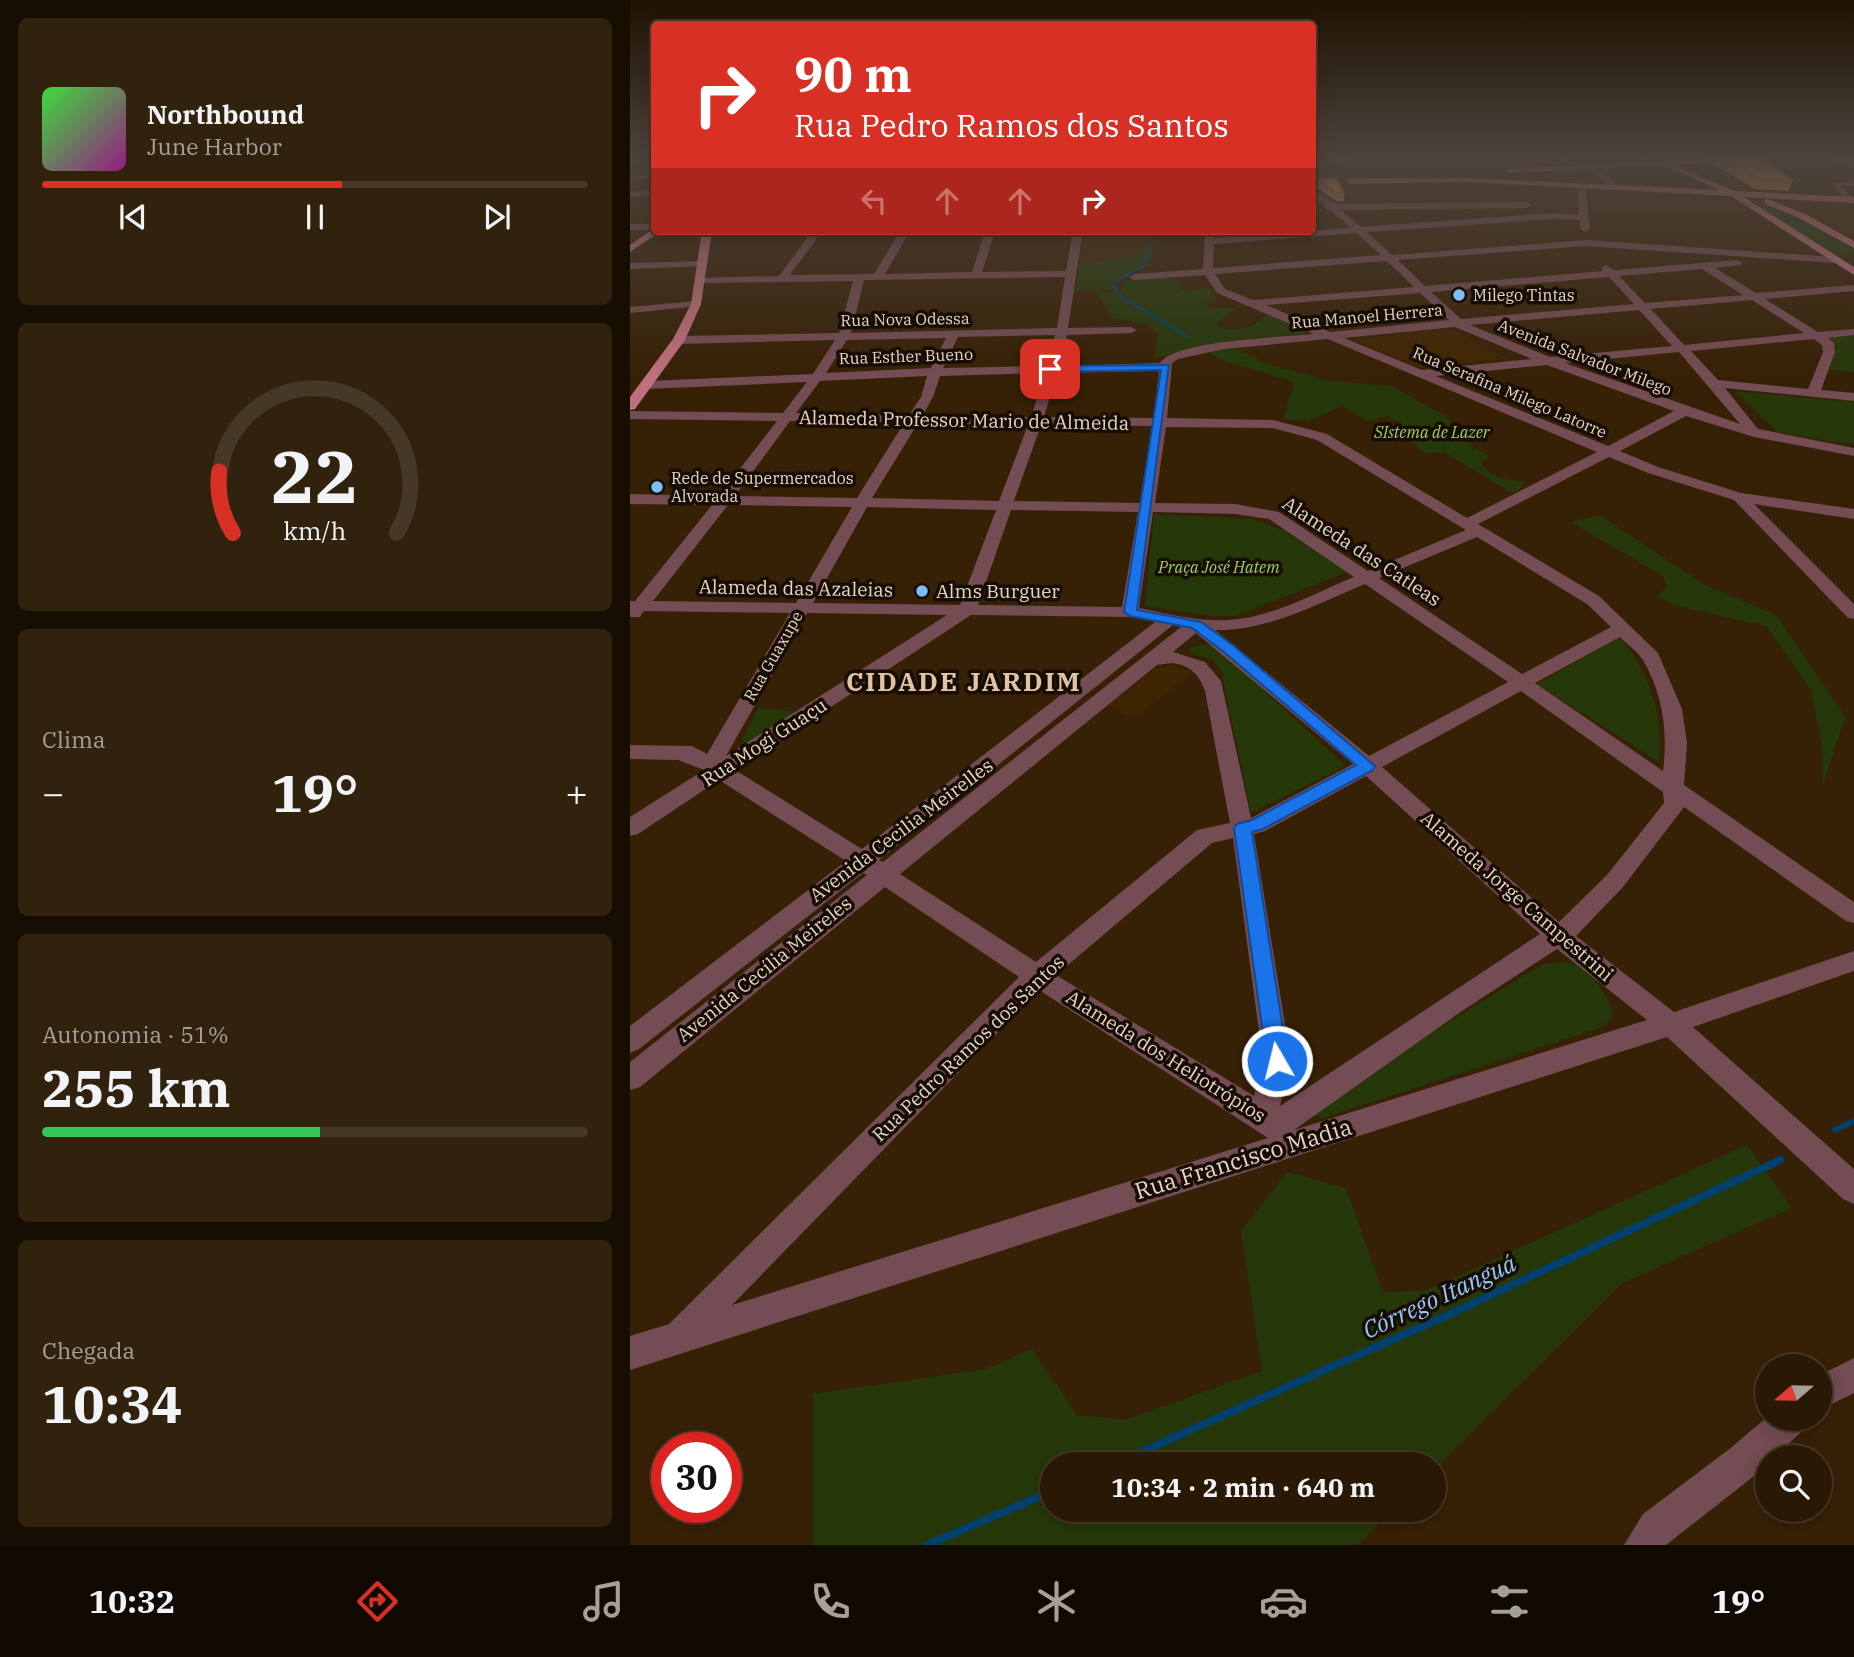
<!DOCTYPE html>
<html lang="pt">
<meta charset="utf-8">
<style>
body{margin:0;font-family:"IBM Plex Serif",serif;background:#31220e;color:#f1f3f6;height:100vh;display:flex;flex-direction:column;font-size:26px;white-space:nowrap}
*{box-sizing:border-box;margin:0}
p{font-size:23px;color:#a5a09a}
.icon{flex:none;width:38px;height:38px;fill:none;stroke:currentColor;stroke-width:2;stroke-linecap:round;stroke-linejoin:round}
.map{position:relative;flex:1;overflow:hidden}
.panel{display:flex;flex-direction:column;gap:18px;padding:18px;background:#170e02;width:630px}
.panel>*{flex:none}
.hud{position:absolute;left:21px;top:21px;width:665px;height:214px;border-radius:7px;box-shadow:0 4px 18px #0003,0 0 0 2px #453826;background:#d93025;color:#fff;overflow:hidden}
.needle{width:46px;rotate:250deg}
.buttons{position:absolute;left:1125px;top:1354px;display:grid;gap:14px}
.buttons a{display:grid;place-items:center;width:77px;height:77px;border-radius:50%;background:#291904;box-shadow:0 4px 18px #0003,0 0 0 2px #453826;font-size:35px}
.speed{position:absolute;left:21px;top:1432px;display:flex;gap:14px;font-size:35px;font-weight:700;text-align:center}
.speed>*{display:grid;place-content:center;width:91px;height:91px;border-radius:50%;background:#291904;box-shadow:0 4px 18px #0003,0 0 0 2px #453826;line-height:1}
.speed .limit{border:10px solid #d22;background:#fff;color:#111}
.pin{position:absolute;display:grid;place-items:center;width:60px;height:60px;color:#fff;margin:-30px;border-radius:14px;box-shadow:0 4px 10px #0006}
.me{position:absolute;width:77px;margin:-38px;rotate:352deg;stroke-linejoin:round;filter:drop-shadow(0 0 5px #0008)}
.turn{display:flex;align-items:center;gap:24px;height:147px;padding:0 28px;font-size:32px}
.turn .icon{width:91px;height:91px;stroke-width:2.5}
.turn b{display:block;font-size:49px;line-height:60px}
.lanes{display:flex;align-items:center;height:66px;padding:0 28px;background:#0003;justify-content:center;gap:35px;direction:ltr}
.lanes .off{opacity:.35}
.big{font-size:52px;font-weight:700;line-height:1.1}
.panel .tile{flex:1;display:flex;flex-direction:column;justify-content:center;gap:10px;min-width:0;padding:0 24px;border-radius:10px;background:#31220e}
.panel .dial{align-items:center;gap:0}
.dial svg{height:182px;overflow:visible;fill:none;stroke:#453826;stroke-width:7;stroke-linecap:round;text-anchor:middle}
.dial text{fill:#f1f3f6;stroke:none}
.song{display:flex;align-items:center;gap:21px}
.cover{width:84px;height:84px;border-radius:10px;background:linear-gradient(135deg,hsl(120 70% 55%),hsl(310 70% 35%))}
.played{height:7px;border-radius:4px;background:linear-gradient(90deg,#d93025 55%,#453826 55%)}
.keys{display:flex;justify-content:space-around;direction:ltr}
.heat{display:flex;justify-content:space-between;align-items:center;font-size:38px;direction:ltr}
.charge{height:10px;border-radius:5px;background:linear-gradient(90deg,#34c759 51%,#453826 0)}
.trip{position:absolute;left:410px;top:1452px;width:406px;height:70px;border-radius:35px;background:#291904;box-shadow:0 4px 18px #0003,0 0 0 2px #453826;font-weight:700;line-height:70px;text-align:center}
.menu{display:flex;height:112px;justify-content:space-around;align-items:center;background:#100a02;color:#a5a09a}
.menu .icon{width:49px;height:49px}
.menu .selected{color:#d93025}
.menu b{font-size:32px;color:#f1f3f6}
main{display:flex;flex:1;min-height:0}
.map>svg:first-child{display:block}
</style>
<main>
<section class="panel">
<div class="tile">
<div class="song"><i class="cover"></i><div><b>Northbound</b><p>June Harbor</p></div></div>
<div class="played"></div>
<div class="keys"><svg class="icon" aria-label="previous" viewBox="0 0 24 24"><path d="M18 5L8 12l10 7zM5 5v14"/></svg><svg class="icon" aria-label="pause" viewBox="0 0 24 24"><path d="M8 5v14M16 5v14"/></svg><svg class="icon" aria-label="next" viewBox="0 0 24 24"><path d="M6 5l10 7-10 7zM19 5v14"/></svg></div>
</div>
<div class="tile dial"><svg viewBox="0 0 100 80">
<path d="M14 69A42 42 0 1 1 86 69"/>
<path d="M14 69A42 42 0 0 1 8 42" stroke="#d93025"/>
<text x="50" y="56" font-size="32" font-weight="700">22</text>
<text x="50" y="72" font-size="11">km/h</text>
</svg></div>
<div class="tile"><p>Clima</p>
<div class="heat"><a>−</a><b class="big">19°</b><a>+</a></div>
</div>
<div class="tile"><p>Autonomia · 51%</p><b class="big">255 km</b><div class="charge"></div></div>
<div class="tile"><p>Chegada</p><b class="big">10:34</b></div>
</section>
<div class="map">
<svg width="1224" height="1545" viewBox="0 0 1224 1545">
<rect width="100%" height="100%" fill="#372106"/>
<g fill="#3f2502">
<path d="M1156 198 1224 202V240L1148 201Z"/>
<path d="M454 231H527L526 241 504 257 450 263Z"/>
<path d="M811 329 822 330 879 359 791 368 722 340Z"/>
<path d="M543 665 563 672 504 718 479 705 525 669Z"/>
</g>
<g fill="#263809">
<path d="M1118 198C1141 199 1205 236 1224 251L1215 254 1195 251Z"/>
<path d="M526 241 517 264 484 282 487 290 445 291 450 263 504 257 521 242Z"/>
<path d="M543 277 553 291 579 288 587 300 576 303 579 307 607 308 586 324 588 328C608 330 622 330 636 315L666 325 676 334 603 340 524 358 528 335 516 324 482 318 466 292H493V281Z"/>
<path d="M1224 336V373L1200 369 1207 347 1198 338Z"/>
<path d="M604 348 641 365 702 381 762 386 815 416 842 446 860 457 851 463C861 479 878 479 896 482L884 494 814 452 795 453 765 430 771 423 757 416 737 421 712 406 678 421 653 419 664 382 588 359 577 351Z"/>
<path d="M1105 391 1224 402V445L1147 432Z"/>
<path d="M524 514 622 519 655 531 717 572 606 616H582L515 606Z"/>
<path d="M970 515 1073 584 1146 615 1215 716 1193 785 1192 747 1181 690 1136 626 1046 606 1028 596 1037 587 1033 576 941 522Z"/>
<path d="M987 639H991C1020 674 1034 717 1029 762L907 684Z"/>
<path d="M576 644 586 647 716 766 621 813 592 673 583 660 560 653V648Z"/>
<path d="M128 708 170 712 117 744 112 740Z"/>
<path d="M933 962C937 963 945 963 949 965 960 971 989 1007 981 1019 978 1023 971 1026 967 1029L692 1118 686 1115V1109L817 1023 913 964Z"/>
<path d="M1117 1145 1162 1208 992 1283 803 1471V1465H422V1510H763L728 1545H183V1394L356 1369 402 1349 447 1415 495 1420 632 1371 611 1231 657 1172 716 1188 753 1292 795 1291Z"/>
</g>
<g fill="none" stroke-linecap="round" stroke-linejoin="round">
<path stroke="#02406e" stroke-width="2.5" d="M515 245 517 264 483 283 490 296 558 337"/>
<path stroke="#02406e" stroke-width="6" d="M1205 1130 1224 1121"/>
<g stroke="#02406e" stroke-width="8">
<path d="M482 1465 818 1315 1150 1160"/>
<path d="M297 1545 422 1491"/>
</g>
<g fill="#744c53" fill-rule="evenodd">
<path d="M18 158 17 160 0 163V159Z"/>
<path d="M712 158H724L682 169V164Z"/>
<path d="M924 158C951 156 972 169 991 188L984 190 959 169Z"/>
<path d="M1005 158H1019L1020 159 1016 161Z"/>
<path d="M24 173V177L0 182V178Z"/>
<path d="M1224 180V186H1212L1224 199 1217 202 1202 184Z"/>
<path d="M951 183 955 186 960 229 955 232 950 229V220L923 219 737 232 762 255 956 240 1205 257 1210 260 1205 263 956 246 768 260 795 286 973 271 971 268 976 265 984 270 1107 260 1112 263 1111 265 1085 268 1126 293 1224 285V291L1135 299 1188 332 1224 329V335L1198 338 1204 343 1205 352 1191 390 1224 393V401L1095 388 1128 429 1224 448V456L1124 437 1056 416 990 451 1028 467 1111 493 1224 509V519L1124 504 1224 604V619L1218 618 1104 500 1018 473 979 457 848 524 969 596 1028 653 1052 709 1057 743 1054 785 1224 902V923L1216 921 1054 807 993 887 946 936 1044 1012 1224 951V971L1063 1027 1224 1169V1204L1213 1199 1037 1037 0 1370V1336L39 1324 389 977 255 887 10 1087 0 1090V1062L237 875 233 873 9 1049 0 1053V1026L216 861 89 780 8 834 0 836V817L74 770 48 760 0 759V745L62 746 77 754 160 613 14 611 10 617H0V601H5L82 505 0 504V494L89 496 147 421 0 419V411L153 413 177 382 17 389 11 385 17 381 183 374 205 340 49 344 43 340 49 336 209 333 223 281 70 283 65 280 66 278 149 276 182 231H192L160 275 244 274 270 231H280L255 274 342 272 355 231H365L352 272 436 271 443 231H453L438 328 501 327 507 330 501 333 437 335 429 366 530 363C544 340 655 337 684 334L587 293 575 275 504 280 499 277 504 274 573 269 575 231H585L584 238 721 228 700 210 695 209V205L682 194V187L705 204 897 202 901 205 897 208 711 210 731 227 923 213 949 215 947 186ZM726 233 751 255 583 268 584 244ZM757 261 784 287 623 300 595 289 585 274ZM1072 269 1113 295 1015 303 989 276ZM435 277 427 328 221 333 234 280ZM979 277 1004 304 831 319 801 292ZM790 293 819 320 700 332 636 305ZM1122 300 1174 333 1054 345 1021 309ZM1009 310 1042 346 920 357 840 325ZM825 327 902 359 792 370 714 338ZM425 335 417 366 313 368 328 337ZM316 338 301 368 196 373 217 340ZM698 339 967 452 837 518 697 434 643 420 537 418 542 363 548 359 594 349ZM1184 339 1192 345 1193 352 1178 389 1088 380 1061 351ZM1049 352 1110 424 935 363ZM917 365 1044 411 978 446 806 376ZM529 371 524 418 414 417 427 373ZM415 373 401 417 293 415 303 397 310 376ZM297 376 291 397 279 415 166 413 190 381ZM160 421 274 423 227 498 105 496ZM288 423 398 425 369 501 242 498ZM411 425 522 426 510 503 384 501ZM536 427 643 428 687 440 836 530 738 571 649 512 605 504 525 503ZM98 505 222 507 166 603 23 601ZM237 507 366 510 330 605 183 603ZM381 510 508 512 492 607 348 605ZM523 512 605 514 639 519 724 577C685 593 643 617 600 620 569 622 539 614 509 608ZM847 537 957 604 981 627 892 674 749 578ZM735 584 878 682 739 756 585 630C638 631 687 604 735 584ZM177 613 317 615 96 756ZM341 615 500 617 525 622 232 849 105 770ZM543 625 551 627 253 862 249 860ZM566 633 723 764 621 818 591 681 575 662 543 652ZM990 637C997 644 1008 652 1013 660 1033 694 1038 733 1033 771L905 683ZM541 663C560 665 569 674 575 691L600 823 567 830 406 962 270 874 527 665ZM891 691 1033 792 1034 803 977 875 929 922 752 767ZM736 776 910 934 650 1106 661 1061 624 834 635 831ZM603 838 633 1061 624 1096 426 975 582 843ZM927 949 1017 1020 664 1130 832 1011ZM409 990 638 1138 102 1305Z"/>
<path d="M0 191H24V196L0 197Z"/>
<rect x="0" y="224" width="24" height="6"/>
<path d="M72 261 77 264 76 266 0 269V263Z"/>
<path d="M66 301 71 304 70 306 0 313V307Z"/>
<path d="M1224 1358V1393L1190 1410V1375Z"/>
<path d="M1138 1416V1419H1177L1172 1431 1144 1458H1138V1464L1128 1473 1036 1545H994L1013 1514 1102 1447Z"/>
</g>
<g fill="#c06f7e" fill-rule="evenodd">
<path d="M1096 158H1139L1043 165 1105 191 1224 197V203L1114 197 1224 267V275L1101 196 837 182 720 184 716 181 720 178H837L1089 190 1034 165 879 173 875 171 879 169Z"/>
<path d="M1138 199 1175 214 1224 241V248L1169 218 1135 204V200Z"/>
<path d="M23 229 31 231 0 252V245Z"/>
<path d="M72 231H82L71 304 55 340 5 409 0 410V397L43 339 61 304Z"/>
</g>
</g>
<g fill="#d48a61">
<path d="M1086 158H1129L1162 180 1159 191 1125 189 1084 165Z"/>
<path d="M1202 158H1224V167Z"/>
<path d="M687 179 714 193V201H706L687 188Z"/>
</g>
<path fill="#ad704f" d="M682 199H689V203L682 204Z"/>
<g fill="#f7a071" stroke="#ad704f" stroke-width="2">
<path d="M1093 158H1129L1162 180 1128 178Z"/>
<path d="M687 179H706L714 193H706Z"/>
<path d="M682 193 689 199H682Z"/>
</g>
<linearGradient id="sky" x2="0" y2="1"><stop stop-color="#1e1203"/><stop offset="0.42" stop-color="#4d433b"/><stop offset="1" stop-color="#4d433b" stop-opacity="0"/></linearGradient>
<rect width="1224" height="374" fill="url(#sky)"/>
<path fill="#1a73e8" stroke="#114b97" stroke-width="2" d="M539 365 507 610 571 622 604 646 745 766 743 770 633 829 622 832 658 1061 655 1067 647 1070 640 1067 637 1061 604 828 607 824 622 820 726 765 594 652 562 628 500 616 494 612 531 370 420 372 416 369 420 366Z"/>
<g fill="#7fbdf9" stroke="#170d04" stroke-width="2.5">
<circle cx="829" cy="295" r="7"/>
<circle cx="27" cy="487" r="7"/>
<circle cx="292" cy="591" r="7"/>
</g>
<g text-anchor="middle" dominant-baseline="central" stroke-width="7" stroke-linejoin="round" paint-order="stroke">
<g font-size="16" fill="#e4d5c6" stroke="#170d04" text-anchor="start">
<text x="843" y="295">Milego Tintas</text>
<text x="41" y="478">Rede de Supermercados<tspan x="41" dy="18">Alvorada</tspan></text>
</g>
<g font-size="16" fill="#e4d5c6" stroke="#170d04">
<text transform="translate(737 316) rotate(-5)">Rua Manoel Herrera</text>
<text transform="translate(275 319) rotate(-1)">Rua Nova Odessa</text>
<text transform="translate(276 356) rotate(-2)">Rua Esther Bueno</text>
<text transform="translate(955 357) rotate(21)">Avenida Salvador Milego</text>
<text transform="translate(880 392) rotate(23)">Rua Serafina Milego Latorre</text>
<text transform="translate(143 656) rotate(-60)">Rua Guaxupe</text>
</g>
<g font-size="16" font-style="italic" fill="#a0d060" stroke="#170d04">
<text x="802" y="432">SIstema de Lazer</text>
<text x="589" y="567">Praça José Hatem</text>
</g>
<g font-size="19" fill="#e4d5c6" stroke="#170d04">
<text transform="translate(334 420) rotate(1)">Alameda Professor Mario de Almeida</text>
<text transform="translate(732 551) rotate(33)">Alameda das Catleas</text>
<text transform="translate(166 588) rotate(1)">Alameda das Azaleias</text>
<text transform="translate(134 742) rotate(-33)">Rua Mogi Guaçu</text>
<text transform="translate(271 830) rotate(-37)">Avenida Cecilia Meirelles</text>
<text transform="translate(887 896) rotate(41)">Alameda Jorge Campestrini</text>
<text transform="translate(134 969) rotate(-39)">Avenida Cecília Meireles</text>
<text transform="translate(338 1048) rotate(-44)">Rua Pedro Ramos dos Santos</text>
<text transform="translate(536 1056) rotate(32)">Alameda dos Heliotrópios</text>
</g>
<g font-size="19" fill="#e4d5c6" stroke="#170d04" text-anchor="start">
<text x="306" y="591">Alms Burguer</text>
</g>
<g font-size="23" fill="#e4d5c6" stroke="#170d04">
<text transform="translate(613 1158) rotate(-17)">Rua Francisco Madia</text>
</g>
<g font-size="24" font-style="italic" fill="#94c8fb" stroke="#170d04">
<text transform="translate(809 1296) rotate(-25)">Córrego Itanguá</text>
</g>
<g font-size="26" font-weight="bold" letter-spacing="2" fill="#e0c4a6" stroke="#170d04">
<text x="334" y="681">CIDADE JARDIM</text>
</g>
</g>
</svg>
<div class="buttons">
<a><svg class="needle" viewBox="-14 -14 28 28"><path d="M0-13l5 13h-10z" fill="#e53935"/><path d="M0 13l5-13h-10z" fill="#a5a09a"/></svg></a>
<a><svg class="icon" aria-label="search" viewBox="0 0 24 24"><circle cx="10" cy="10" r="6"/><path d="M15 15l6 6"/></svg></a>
</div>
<div class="speed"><div class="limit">30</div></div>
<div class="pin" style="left:420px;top:369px;background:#d93025"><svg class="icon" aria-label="arrive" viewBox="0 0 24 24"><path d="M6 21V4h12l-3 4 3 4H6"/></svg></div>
<svg class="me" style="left:647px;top:1061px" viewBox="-20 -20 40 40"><circle r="17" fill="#1a73e8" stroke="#fff" stroke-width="3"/><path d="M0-11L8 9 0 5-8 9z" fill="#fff"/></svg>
<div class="trip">10:34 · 2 min · 640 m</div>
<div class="hud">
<div class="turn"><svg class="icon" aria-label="right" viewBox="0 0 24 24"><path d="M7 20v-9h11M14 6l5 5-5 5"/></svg><div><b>90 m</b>Rua Pedro Ramos dos Santos</div></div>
<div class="lanes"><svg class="icon off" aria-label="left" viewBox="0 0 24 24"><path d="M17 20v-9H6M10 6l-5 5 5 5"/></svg><svg class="icon off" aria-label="ahead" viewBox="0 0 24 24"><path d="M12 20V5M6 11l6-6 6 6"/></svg><svg class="icon off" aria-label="ahead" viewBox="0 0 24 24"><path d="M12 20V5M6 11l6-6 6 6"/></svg><svg class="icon" aria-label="right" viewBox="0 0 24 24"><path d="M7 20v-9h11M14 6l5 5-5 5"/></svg></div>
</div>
</div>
</main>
<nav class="menu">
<b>10:32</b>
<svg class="icon selected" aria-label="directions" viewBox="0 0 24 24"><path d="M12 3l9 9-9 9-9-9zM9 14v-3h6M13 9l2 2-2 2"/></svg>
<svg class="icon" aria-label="music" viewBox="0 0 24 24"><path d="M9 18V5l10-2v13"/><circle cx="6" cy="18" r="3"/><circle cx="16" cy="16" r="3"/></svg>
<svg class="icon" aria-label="phone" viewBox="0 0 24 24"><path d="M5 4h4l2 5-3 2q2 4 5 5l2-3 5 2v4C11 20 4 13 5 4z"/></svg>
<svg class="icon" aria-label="climate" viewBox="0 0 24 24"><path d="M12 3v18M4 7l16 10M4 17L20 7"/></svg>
<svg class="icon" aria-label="car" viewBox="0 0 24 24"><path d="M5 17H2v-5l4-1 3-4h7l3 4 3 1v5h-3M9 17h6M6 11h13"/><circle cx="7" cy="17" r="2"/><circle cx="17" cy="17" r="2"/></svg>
<svg class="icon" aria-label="filters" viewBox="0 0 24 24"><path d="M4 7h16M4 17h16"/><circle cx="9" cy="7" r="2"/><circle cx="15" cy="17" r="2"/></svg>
<b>19°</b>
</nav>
